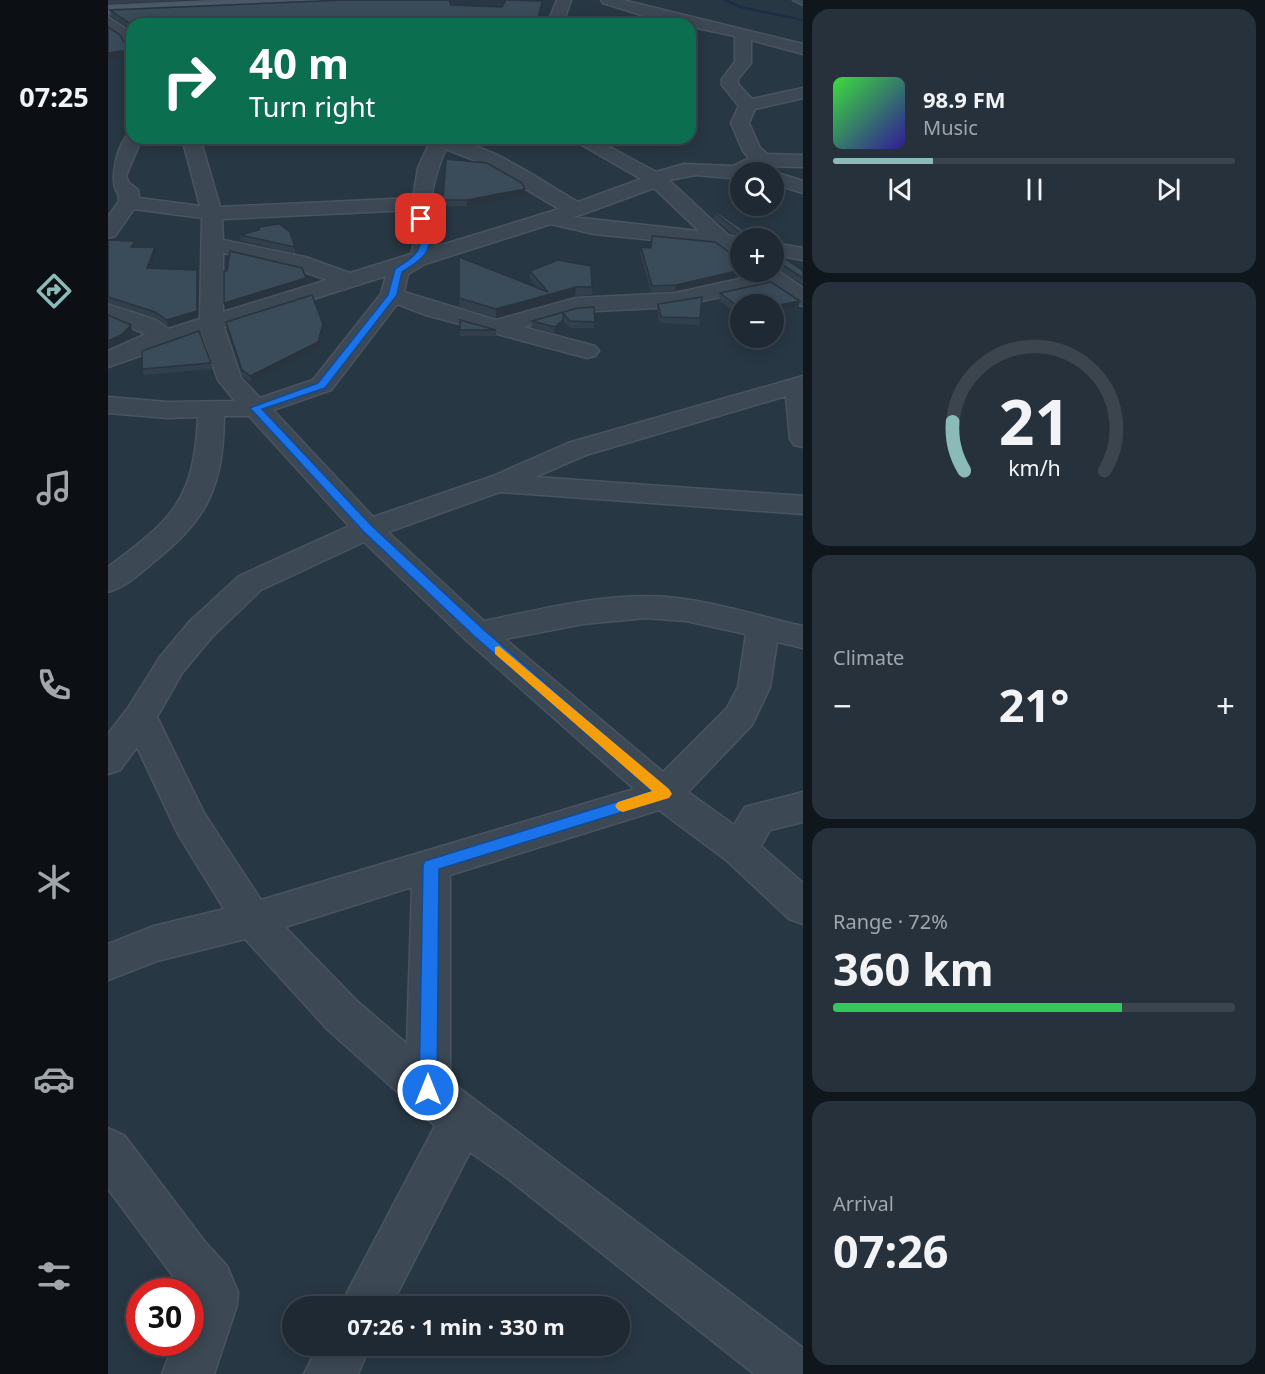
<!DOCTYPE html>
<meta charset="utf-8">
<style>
body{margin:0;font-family:"Noto Sans",sans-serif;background:#26313b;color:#f1f3f6;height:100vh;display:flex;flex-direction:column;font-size:22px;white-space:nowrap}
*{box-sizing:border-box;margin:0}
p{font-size:20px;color:#a1a6ac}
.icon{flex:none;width:33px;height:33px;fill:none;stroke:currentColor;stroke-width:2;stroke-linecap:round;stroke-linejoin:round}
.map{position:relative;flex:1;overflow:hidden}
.details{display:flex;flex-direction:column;gap:9px;padding:9px;background:#10171c;width:462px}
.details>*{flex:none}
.hud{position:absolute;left:18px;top:18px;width:570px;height:126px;border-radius:18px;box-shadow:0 3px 15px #0003,0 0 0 2px #3c454e;background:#0b6e4f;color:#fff;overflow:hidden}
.fabs{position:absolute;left:622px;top:162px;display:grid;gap:12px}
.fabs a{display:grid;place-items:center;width:54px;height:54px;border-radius:50%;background:#1e2933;box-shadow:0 3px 15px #0003,0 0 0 2px #3c454e;font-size:30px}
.speed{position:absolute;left:18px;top:1278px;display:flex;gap:12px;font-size:30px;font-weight:700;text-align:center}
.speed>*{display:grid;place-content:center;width:78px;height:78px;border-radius:50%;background:#1e2933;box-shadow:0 3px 15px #0003,0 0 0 2px #3c454e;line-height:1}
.speed .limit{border:9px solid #d22;background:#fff;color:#111}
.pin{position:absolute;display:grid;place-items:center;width:51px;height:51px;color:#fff;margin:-26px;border-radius:12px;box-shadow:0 3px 9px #0006}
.me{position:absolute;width:66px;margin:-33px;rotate:0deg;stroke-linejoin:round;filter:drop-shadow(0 0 4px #0008)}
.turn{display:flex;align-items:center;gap:21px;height:126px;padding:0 24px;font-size:27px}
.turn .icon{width:78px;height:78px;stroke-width:2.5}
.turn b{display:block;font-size:42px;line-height:51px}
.big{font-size:45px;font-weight:700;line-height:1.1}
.details .card{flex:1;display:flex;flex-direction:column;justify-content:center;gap:9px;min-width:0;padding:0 21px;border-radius:18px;background:#26313b}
.details .dial{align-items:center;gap:0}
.dial svg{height:156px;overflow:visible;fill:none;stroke:#3c454e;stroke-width:7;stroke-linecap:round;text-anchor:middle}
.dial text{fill:#f1f3f6;stroke:none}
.song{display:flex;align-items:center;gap:18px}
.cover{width:72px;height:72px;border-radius:9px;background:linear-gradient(135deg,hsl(120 70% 55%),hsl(250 70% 35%))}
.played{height:6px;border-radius:3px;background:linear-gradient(90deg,#8bbbb9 25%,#3c454e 25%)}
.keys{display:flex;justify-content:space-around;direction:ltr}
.heat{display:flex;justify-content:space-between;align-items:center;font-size:33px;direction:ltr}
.charge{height:9px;border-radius:4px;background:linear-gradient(90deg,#34c759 72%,#3c454e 0)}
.trip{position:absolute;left:174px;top:1296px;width:348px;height:60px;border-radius:30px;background:#1e2933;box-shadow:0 3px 15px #0003,0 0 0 2px #3c454e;font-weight:700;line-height:60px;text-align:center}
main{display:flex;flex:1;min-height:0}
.menu{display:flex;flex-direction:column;width:108px;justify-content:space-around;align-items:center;background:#0c1014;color:#a1a6ac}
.menu .icon{width:42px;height:42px}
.menu .current{color:#8bbbb9}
.menu b{font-size:27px;color:#f1f3f6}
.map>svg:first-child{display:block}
</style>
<main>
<nav class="menu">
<b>07:25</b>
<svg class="icon current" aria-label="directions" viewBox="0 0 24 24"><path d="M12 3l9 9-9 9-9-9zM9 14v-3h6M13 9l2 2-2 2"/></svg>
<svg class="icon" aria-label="music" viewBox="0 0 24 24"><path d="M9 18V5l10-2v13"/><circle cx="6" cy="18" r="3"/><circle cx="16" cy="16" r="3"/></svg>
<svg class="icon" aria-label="phone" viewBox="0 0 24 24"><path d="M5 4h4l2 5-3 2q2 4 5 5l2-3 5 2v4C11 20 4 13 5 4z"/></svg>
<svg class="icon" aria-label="climate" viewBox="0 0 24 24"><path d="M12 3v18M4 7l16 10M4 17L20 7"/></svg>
<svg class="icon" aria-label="car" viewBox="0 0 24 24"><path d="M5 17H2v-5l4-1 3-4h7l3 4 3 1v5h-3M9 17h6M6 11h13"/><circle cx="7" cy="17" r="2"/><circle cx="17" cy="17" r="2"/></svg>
<svg class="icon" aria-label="filters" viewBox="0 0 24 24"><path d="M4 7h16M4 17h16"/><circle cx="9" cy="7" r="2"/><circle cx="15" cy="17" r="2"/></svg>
</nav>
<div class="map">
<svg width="695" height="1374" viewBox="0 0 695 1374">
<rect width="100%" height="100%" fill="#283744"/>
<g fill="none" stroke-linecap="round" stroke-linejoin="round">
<path fill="#1a2f43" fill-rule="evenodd" d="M615 0H621L634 6 695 19V21L631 8Z"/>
<defs>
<g id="street">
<path d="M449 0H463L455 24H439Z"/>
<path d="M493 0H515L695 44V54L643 40V63L630 79V84L644 99 695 88V98L647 109 641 123 652 148 659 154 695 155V167L656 166 642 172H633V179L588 175 561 180 620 235 626 237 633 244V260L625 259 607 246 486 234 443 224 317 264 300 274 296 292 388 320 468 298 567 293 649 275 647 272H666V268L695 288V306L687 304 662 286 567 307 469 312 415 327 487 346 491 351 487 356 479 358 318 315 289 304 223 390 165 410 265 517 385 476 460 443 695 376V447L686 445 682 439 678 396 478 455 427 477 695 496V514L392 492 280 532 376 621C436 609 498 592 559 597 605 601 650 616 695 626V648L669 642 662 687 644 725 580 792 626 825 637 807 695 792V822L662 830 653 846 695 883V924L681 919 618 860 551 810 342 875V1081L695 1348V1374H646L399 1178 362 1152 283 1306H232L327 1126 220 1030 137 939 49 961 0 980V944L46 926 116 909 70 834 29 747 12 770 0 774V734L20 708 52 657 82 621 131 576 241 526 141 416H116C115 489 99 520 42 565 29 576 16 588 0 592V567C65 519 86 500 90 417L59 418 0 413V397L59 402 127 401 110 380 94 334 0 367V351L38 334 0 319V304L48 320 60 329 92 319 94 218 26 209 7 236 0 238V217L11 201 10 193C0 184 10 136 24 133V138H34L18 176 21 183 30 190 31 198 92 206 74 138H92L112 207 305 198 310 168 324 138C376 138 426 177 470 202L533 179 462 138H485L548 172 576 164 625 166 641 158 635 151 623 123 631 106 614 85V79L627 62V36L546 19 495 3ZM338 149 376 164 451 209 327 247C329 237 324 229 323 219 321 196 329 169 338 149ZM546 188 591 231 465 217 475 214ZM303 210 307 240 303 254 242 273 197 257 115 240 114 219ZM115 253 183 267 219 280 115 312ZM278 276 273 294 205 380 152 398 133 378 116 327ZM256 542 359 641 526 789 153 900 96 813 49 717 74 673 104 637 153 590ZM538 618 578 621 638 634 630 687 619 708 555 772 397 639 475 624ZM304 887 299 1044 250 1002 177 927Z"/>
<path d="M685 0H695V5Z"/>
<path d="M0 17 24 33V46L0 30Z"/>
<path d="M665 172C675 174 685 178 695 181V193L666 184Z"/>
<path d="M666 243 695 248V260L666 255Z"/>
<path d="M0 1128 16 1135 97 1242 119 1266 126 1283 130 1292 129 1305 106 1374H54L66 1342H82V1292H77L0 1189Z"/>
<path d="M210 1346H262L250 1374H196Z"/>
</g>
<path id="secondary" d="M132 0H243L236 4 0 14V6Z"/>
</defs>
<use href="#street" stroke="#495460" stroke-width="3"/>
<use href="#secondary" stroke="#495460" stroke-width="3"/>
<use href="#street" fill="#3c4854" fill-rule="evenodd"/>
<use href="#secondary" fill="#4a5867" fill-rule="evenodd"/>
</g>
<g fill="#32404d">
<path d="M0 0H82L0 4Z"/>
<path d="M434 1 430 24H24V30L3 16 2 10 343 5 394 7Z"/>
<path d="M417 189V195L359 206H335V200Z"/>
<path d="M607 213 648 238H633V241L606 219Z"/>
<path d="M132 235 187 247V253L133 241Z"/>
<path d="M0 240 49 253 43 268 91 276 90 317 60 327 49 318 0 303Z"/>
<path d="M533 247 645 274 567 291 543 292 532 253Z"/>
<path d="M666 251 695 271V285L666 266Z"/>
<path d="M351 257 429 287 422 279V271L484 287V295L467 296 388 318 351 307Z"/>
<path d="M612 293 692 301 690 307 670 310 633 304V316L611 300Z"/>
<path d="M550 304 592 318 591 325 552 323 549 310Z"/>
<path d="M470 308 487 322 486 328H462L455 320V326L446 333 424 327V321Z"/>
<path d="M352 320 388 330V336H352Z"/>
<path d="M118 322 215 324 216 330 210 349 144 382 135 377 119 328Z"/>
<path d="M103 363 104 369 36 375 34 369Z"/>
</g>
<g fill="#29343f">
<path d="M21 50 22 57 0 60V53Z"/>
<path d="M417 189V195L359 206V200Z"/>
<path d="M47 247 49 253 41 274 39 268Z"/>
<path d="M89 270 91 276 90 317 60 327 59 320Z"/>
<path d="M633 270V272H646L645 274 567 291 568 285Z"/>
<path d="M198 278 199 284 117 309 116 303Z"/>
<path d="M468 287 467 296 388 318V309Z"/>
<path d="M692 301 690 307 666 312V306Z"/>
<path d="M455 320V326L446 333 447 327Z"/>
<path d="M215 324 216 330 210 349 144 382 142 376Z"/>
<path d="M23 325 24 331 15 342 0 349V341Z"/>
</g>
<g fill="#3a4b5a" stroke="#29343f" stroke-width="1.5">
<path d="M236 0H341L343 5 394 7 398 0 434 1 429 24H24V25L2 10Z"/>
<path d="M0 27 12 35 21 50 0 53Z"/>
<path d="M338 159 379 163 414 183 417 189 359 200H335Z"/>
<path d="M609 212 648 238H636V236L607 213Z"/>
<path d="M171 224 182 232 187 247 132 235 151 230V227Z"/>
<path d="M544 236 607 242 625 255H633V270L568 285 544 286 533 247 543 248Z"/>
<path d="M0 240 27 241 23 247H47L39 268 89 270V311L59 320 47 312 0 297Z"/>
<path d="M122 251 194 268 198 278 116 303V271H119Z"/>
<path d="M666 251 695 271V278L667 260 666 262Z"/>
<path d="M351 257 440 292 422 271 450 260 483 266 484 287H468L388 309 351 298Z"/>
<path d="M663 282 692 301 666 306V304H633V309L612 293Z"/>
<path d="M204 295 215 324 210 342 142 376 134 370 118 322Z"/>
<path d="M594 297 592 318 553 317 550 304Z"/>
<path d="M486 307 487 322 462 321 455 313V320L447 327 424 321 470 308Z"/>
<path d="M0 315 23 325 13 335 0 341Z"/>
<path d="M352 320 388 330H352Z"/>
<path d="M91 331 103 363 34 369V351Z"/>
</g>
<path fill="#1a73e8" stroke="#114b97" stroke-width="1.5" d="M313 217 317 219C326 250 321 255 294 272L289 295 217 388 154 409 264 526 375 629 564 794 556 799 331 869 329 1090 327 1097 320 1099 314 1097 311 1090 315 865 317 861 544 791 366 636 256 532 142 408 210 383 280 295 287 269C312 253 317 249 309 219Z"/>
<path fill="#f59e0b" d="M391 646 561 789 564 794 561 798 515 812 510 810 507 806 510 802 544 791 387 654V647Z"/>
</svg>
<div class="fabs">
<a><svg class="icon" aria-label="search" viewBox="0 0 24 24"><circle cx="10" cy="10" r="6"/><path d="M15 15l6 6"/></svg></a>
<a>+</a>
<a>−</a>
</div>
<div class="speed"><div class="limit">30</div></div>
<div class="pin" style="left:313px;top:219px;background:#d93025"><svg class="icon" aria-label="arrive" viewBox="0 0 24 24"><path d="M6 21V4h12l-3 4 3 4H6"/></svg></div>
<svg class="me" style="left:320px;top:1090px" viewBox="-20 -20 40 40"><circle r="17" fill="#1a73e8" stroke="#fff" stroke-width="3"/><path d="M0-11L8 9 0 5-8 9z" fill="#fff"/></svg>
<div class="trip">07:26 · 1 min · 330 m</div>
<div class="hud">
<div class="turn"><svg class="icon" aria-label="right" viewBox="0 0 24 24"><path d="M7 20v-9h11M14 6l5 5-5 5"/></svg><div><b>40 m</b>Turn right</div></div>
</div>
</div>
<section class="details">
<div class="card">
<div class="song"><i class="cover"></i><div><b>98.9 FM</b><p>Music</p></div></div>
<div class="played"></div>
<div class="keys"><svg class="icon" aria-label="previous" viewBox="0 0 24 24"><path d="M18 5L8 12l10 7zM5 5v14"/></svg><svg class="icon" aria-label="pause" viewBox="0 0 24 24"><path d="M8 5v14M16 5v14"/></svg><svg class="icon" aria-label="next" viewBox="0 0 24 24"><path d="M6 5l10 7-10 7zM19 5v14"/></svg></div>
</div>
<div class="card dial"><svg viewBox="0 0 100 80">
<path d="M14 69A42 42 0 1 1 86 69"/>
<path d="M14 69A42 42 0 0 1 8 44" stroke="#8bbbb9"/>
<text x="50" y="56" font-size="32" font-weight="700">21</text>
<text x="50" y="72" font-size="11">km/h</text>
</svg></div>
<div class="card"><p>Climate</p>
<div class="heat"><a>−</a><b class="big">21°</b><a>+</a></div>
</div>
<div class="card"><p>Range · 72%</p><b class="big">360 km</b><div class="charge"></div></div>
<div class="card"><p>Arrival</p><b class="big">07:26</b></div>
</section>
</main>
